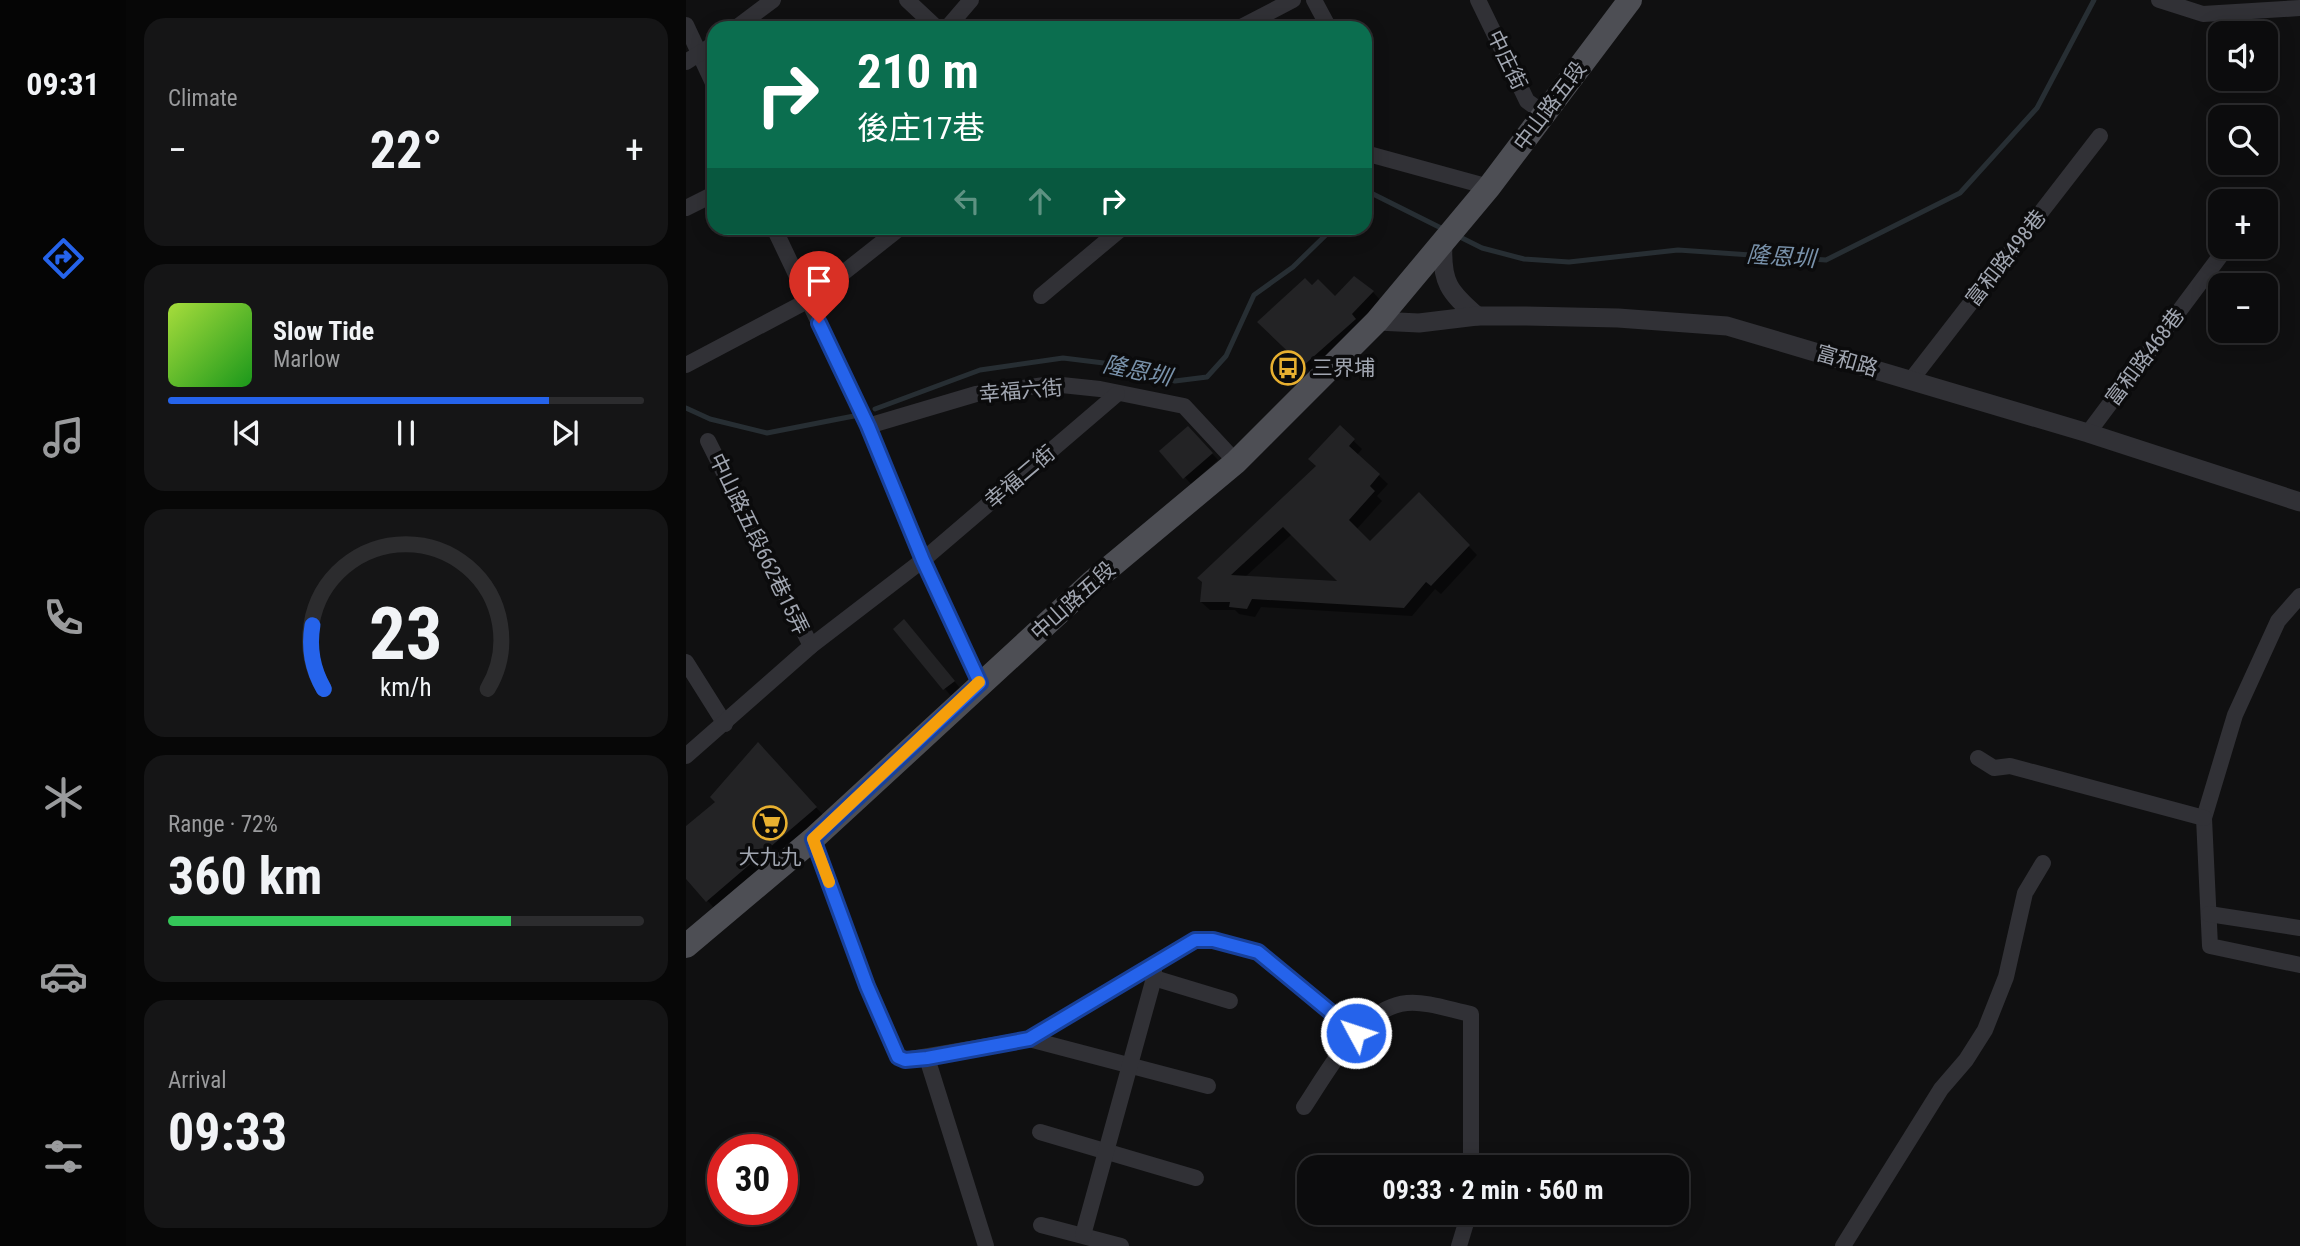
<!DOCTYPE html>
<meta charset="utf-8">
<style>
body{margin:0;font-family:"Roboto Condensed","Noto Sans TC",sans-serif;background:#151516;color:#f1f3f6;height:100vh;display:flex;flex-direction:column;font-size:26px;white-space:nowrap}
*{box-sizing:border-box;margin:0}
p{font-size:23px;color:#9a9b9d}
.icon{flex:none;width:38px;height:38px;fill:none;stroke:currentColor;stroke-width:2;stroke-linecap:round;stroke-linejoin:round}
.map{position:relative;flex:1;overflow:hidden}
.drawer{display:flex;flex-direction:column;gap:18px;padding:18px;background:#070707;width:560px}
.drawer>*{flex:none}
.hud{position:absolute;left:21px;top:21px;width:665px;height:214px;border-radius:21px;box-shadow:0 4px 18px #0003,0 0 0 2px #2c2c2e;background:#0b6e4f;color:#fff;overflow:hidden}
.controls{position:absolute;left:1522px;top:21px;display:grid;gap:14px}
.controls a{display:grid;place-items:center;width:70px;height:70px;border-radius:14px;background:#0c0c0d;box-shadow:0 4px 18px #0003,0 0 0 2px #2c2c2e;font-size:35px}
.speed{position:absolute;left:21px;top:1134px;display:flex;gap:14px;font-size:35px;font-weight:700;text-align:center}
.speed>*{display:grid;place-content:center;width:91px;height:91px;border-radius:50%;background:#0c0c0d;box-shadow:0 4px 18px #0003,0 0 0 2px #2c2c2e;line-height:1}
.speed .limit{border:10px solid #d22;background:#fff;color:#111}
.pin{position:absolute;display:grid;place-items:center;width:60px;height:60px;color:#fff;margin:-72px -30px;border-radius:50% 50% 50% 0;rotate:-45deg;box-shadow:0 0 7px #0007}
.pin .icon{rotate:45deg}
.me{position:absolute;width:77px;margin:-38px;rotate:310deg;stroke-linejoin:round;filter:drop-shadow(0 0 5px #0008)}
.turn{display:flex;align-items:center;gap:24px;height:147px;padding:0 35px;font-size:32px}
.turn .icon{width:91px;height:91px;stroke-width:2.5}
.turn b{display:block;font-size:49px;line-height:60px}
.lanes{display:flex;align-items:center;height:66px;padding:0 35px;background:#0003;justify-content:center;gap:35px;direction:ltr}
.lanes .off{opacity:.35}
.big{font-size:52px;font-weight:700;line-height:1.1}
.drawer .widget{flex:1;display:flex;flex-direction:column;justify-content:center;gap:10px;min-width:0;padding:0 24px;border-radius:21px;background:#151516}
.drawer .dial{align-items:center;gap:0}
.dial svg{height:182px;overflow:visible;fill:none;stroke:#2c2c2e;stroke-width:7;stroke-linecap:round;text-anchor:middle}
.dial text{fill:#f1f3f6;stroke:none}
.song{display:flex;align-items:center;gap:21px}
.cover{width:84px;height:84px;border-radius:10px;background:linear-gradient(135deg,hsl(80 70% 55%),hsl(120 70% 35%))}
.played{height:7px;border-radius:4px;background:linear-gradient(90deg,#2563eb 80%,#2c2c2e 80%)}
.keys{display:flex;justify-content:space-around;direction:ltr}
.heat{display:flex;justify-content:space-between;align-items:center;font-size:38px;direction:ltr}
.charge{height:10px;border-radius:5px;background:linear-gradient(90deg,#34c759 72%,#2c2c2e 0)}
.trip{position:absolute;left:611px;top:1155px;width:392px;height:70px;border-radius:21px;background:#0c0c0d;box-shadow:0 4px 18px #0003,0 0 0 2px #2c2c2e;font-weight:700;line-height:70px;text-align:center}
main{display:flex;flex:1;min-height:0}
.menu{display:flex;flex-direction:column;width:126px;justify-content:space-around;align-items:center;background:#050505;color:#9a9b9d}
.menu .icon{width:49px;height:49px}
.menu .active{color:#2563eb}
.menu b{font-size:32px;color:#f1f3f6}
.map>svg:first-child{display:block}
</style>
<main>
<nav class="menu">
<b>09:31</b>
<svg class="icon active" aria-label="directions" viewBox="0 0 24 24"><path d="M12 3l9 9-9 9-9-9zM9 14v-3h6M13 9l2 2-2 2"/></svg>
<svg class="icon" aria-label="music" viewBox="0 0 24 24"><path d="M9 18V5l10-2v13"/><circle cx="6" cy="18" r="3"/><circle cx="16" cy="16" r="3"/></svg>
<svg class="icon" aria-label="phone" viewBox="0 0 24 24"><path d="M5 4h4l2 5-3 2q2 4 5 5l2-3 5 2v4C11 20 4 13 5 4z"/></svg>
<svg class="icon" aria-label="climate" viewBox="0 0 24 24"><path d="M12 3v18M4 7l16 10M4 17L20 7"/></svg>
<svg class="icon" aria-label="car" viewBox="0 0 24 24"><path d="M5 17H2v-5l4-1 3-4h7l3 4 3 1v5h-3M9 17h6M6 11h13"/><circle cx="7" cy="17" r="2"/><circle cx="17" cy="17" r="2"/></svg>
<svg class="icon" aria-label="filters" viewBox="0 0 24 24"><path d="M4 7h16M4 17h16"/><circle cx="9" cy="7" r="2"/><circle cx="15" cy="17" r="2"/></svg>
</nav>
<section class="drawer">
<div class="widget"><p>Climate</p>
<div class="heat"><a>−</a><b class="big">22°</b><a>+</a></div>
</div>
<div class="widget">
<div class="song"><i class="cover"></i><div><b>Slow Tide</b><p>Marlow</p></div></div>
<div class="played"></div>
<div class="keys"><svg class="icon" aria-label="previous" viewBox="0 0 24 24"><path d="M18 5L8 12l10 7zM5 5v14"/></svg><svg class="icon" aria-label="pause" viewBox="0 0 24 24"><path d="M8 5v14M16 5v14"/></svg><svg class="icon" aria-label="next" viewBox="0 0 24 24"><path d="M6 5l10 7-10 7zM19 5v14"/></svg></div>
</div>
<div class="widget dial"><svg viewBox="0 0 100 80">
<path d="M14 69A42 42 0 1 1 86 69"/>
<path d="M14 69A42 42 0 0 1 9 41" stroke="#2563eb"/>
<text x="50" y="56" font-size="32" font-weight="700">23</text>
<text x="50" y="72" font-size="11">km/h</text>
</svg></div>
<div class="widget"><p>Range · 72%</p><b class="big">360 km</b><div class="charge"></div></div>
<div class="widget"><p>Arrival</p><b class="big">09:33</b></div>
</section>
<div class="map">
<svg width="1614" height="1246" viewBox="0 0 1614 1246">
<rect width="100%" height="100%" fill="#101011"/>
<g fill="#0007" fill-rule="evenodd">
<path d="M626 287 650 298 687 292 695 301 627 374 574 322Z"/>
<path d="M502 428 532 460 505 484 475 451Z"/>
<path d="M654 428 676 449 671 455 702 484 691 496 696 501 670 530 684 543 733 495 791 555 755 594 749 589 726 616 575 607 569 617 553 614 549 610H524L515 602 632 466ZM606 534 655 583 559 577Z"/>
<path d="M224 628 274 688 265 696 209 629Z"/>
<path d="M79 752 137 815 28 908 0 876V829L32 802Z"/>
</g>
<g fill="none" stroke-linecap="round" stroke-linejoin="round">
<g stroke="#272e33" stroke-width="5">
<path d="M679 196 683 192 757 229"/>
<path d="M772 236 796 248 838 259 883 262 992 250 1140 260 1274 193 1351 108 1408 0"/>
<path d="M0 408 24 419 81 433 173 415"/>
<path d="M189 409 294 370 377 358 434 365 489 381 521 377 540 356 568 295 607 267 647 228"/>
</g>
</g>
<g fill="#232325" fill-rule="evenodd">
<path d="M668 276 688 291 666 314 670 319 617 366 571 322 619 278 626 285 632 279 649 296Z"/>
<path d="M654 425 669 439 663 446 694 474 684 486 689 491 663 520 684 541 733 492 784 545 745 586 740 582 718 608 566 599 561 609 543 607 544 602H514L516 582 511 578 630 466 622 459ZM597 527 651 581 545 575Z"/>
<path d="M502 426 527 453 497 479 473 451Z"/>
<path d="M218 619 269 681 257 690 207 629Z"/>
<path d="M72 742 131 807 20 902 0 879V826L29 802 24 797Z"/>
</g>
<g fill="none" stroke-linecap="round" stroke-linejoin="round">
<g stroke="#313136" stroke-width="16">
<path d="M221 0 251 28"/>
<path d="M628 0 643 28"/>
<path d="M792 0 841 101 859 114"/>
<path d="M1473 0 1517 14 1614 8"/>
<path d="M0 25 28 85"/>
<path d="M50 28 87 0"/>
<path d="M261 28 285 0"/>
<path d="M553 28 607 0"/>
<path d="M0 62 28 44"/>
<path d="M679 153 803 187"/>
<path d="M0 208 28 194"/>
<path d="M88 228 182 426 237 560 294 683"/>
<path d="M355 296 436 228"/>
<path d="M0 365 123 300 214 228"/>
<path d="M1225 380 1414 136"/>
<path d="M182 426 290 394 366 384 414 389 498 406 550 462"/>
<path d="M1402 433 1541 247"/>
<path d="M22 441 125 646"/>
<path d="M1614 596 1592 621 1549 715 1518 818 1524 946 1614 965"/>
<path d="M0 662 39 724"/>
<path d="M0 756 125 646 237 560 431 394"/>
<path d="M1292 758 1308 768 1324 766 1518 818"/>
<path d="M127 839 181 986 212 1057 219 1060 343 1039 509 940H527L572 952 670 1033"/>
<path d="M1523 914 1614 928"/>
<path d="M468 978 544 1001"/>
<path d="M343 1039 522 1086"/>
<path d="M241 1058 300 1246"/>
<path d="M618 1107C641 1073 675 1007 721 1003 740 1001 765 1010 785 1014V1167"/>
<path d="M354 1132 510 1178"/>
<path d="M355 1225 435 1246"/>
<path d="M397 1235 468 978V964"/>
<path d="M773 1246 783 1213"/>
<path d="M1157 1246 1255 1089 1280 1060 1299 1030 1320 977 1339 893 1357 863"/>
</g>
<g stroke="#313136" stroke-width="19">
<path d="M757 244C755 282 763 292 791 316"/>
<path d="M691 321 733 323 791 316H840L932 318 1041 326 1402 433 1614 502"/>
</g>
<path stroke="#4d4e54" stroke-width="24" d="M0 946 127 839 405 583 550 462 691 321 803 187 944 0"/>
</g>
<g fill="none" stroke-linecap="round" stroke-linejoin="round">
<defs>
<path id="route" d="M133 323 182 426 237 560 294 683 127 839 181 986 212 1057 219 1060 241 1058 343 1039 509 940H527L572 952 670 1033"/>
</defs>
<use href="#route" stroke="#184099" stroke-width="18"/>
<use href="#route" stroke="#2563eb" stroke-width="12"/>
<path stroke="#f59e0b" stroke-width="12" d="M143 882 127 839 293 682"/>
</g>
<defs>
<symbol id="bus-ring" viewBox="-11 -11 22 22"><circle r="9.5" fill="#0b0b0c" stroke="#e8b030" stroke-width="1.5"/><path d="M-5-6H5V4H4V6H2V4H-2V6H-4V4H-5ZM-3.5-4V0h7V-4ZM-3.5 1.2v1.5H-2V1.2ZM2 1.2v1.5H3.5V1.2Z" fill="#e8b030"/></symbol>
<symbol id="supermarket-ring" viewBox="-11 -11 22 22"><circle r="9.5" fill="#0b0b0c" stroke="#e8b030" stroke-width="1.5"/><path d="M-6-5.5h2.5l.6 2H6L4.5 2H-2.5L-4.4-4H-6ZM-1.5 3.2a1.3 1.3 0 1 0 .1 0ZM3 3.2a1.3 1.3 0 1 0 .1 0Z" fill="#e8b030"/></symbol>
</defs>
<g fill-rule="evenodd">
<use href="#bus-ring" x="583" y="349" width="38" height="38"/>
<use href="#supermarket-ring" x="65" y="804" width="38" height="38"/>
</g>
<g text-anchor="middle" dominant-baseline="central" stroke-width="7" stroke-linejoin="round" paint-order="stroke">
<g font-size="21" fill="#a1a6b1" stroke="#0b0b0c">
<text transform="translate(821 60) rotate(64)">中庄街</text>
<text transform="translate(864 106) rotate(-53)">中山路五段</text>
<text transform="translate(1320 258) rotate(-52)">富和路498巷</text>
<text transform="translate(1459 357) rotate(-53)">富和路468巷</text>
<text transform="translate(1161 361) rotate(16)">富和路</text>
<text transform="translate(335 391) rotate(-5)">幸福六街</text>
<text transform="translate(334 477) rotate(-40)">幸福二街</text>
<text transform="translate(73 544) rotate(64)">中山路五段662巷15弄</text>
<text transform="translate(387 601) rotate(-42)">中山路五段</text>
</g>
<g font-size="21" fill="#a1a6b1" stroke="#0b0b0c" text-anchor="start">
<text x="626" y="368">三界埔</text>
<text x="84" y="857" text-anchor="middle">大九九</text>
</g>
<g font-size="23" font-style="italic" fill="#7992ab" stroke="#0b0b0c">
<text transform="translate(1095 257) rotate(4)">隆恩圳</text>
<text transform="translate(451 371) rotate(12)">隆恩圳</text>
</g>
</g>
</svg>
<div class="controls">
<a><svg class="icon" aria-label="sound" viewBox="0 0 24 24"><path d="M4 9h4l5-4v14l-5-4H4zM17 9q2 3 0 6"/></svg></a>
<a><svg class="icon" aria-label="search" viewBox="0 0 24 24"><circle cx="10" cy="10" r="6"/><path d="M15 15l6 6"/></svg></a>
<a>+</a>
<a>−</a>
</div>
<div class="speed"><div class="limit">30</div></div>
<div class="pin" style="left:133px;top:323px;background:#d93025"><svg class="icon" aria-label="arrive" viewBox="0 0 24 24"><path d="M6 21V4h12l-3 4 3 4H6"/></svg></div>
<svg class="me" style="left:670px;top:1033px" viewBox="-20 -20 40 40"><circle r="17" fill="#2563eb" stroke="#fff" stroke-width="3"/><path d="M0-11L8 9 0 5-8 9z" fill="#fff"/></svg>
<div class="trip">09:33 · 2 min · 560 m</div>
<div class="hud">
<div class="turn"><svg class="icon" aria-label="right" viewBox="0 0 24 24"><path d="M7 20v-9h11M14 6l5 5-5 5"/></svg><div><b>210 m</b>後庄17巷</div></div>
<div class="lanes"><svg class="icon off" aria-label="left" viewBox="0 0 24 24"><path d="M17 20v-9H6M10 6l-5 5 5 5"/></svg><svg class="icon off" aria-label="ahead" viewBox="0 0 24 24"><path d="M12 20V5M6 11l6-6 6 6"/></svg><svg class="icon" aria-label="right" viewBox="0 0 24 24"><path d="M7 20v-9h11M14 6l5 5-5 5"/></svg></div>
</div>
</div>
</main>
